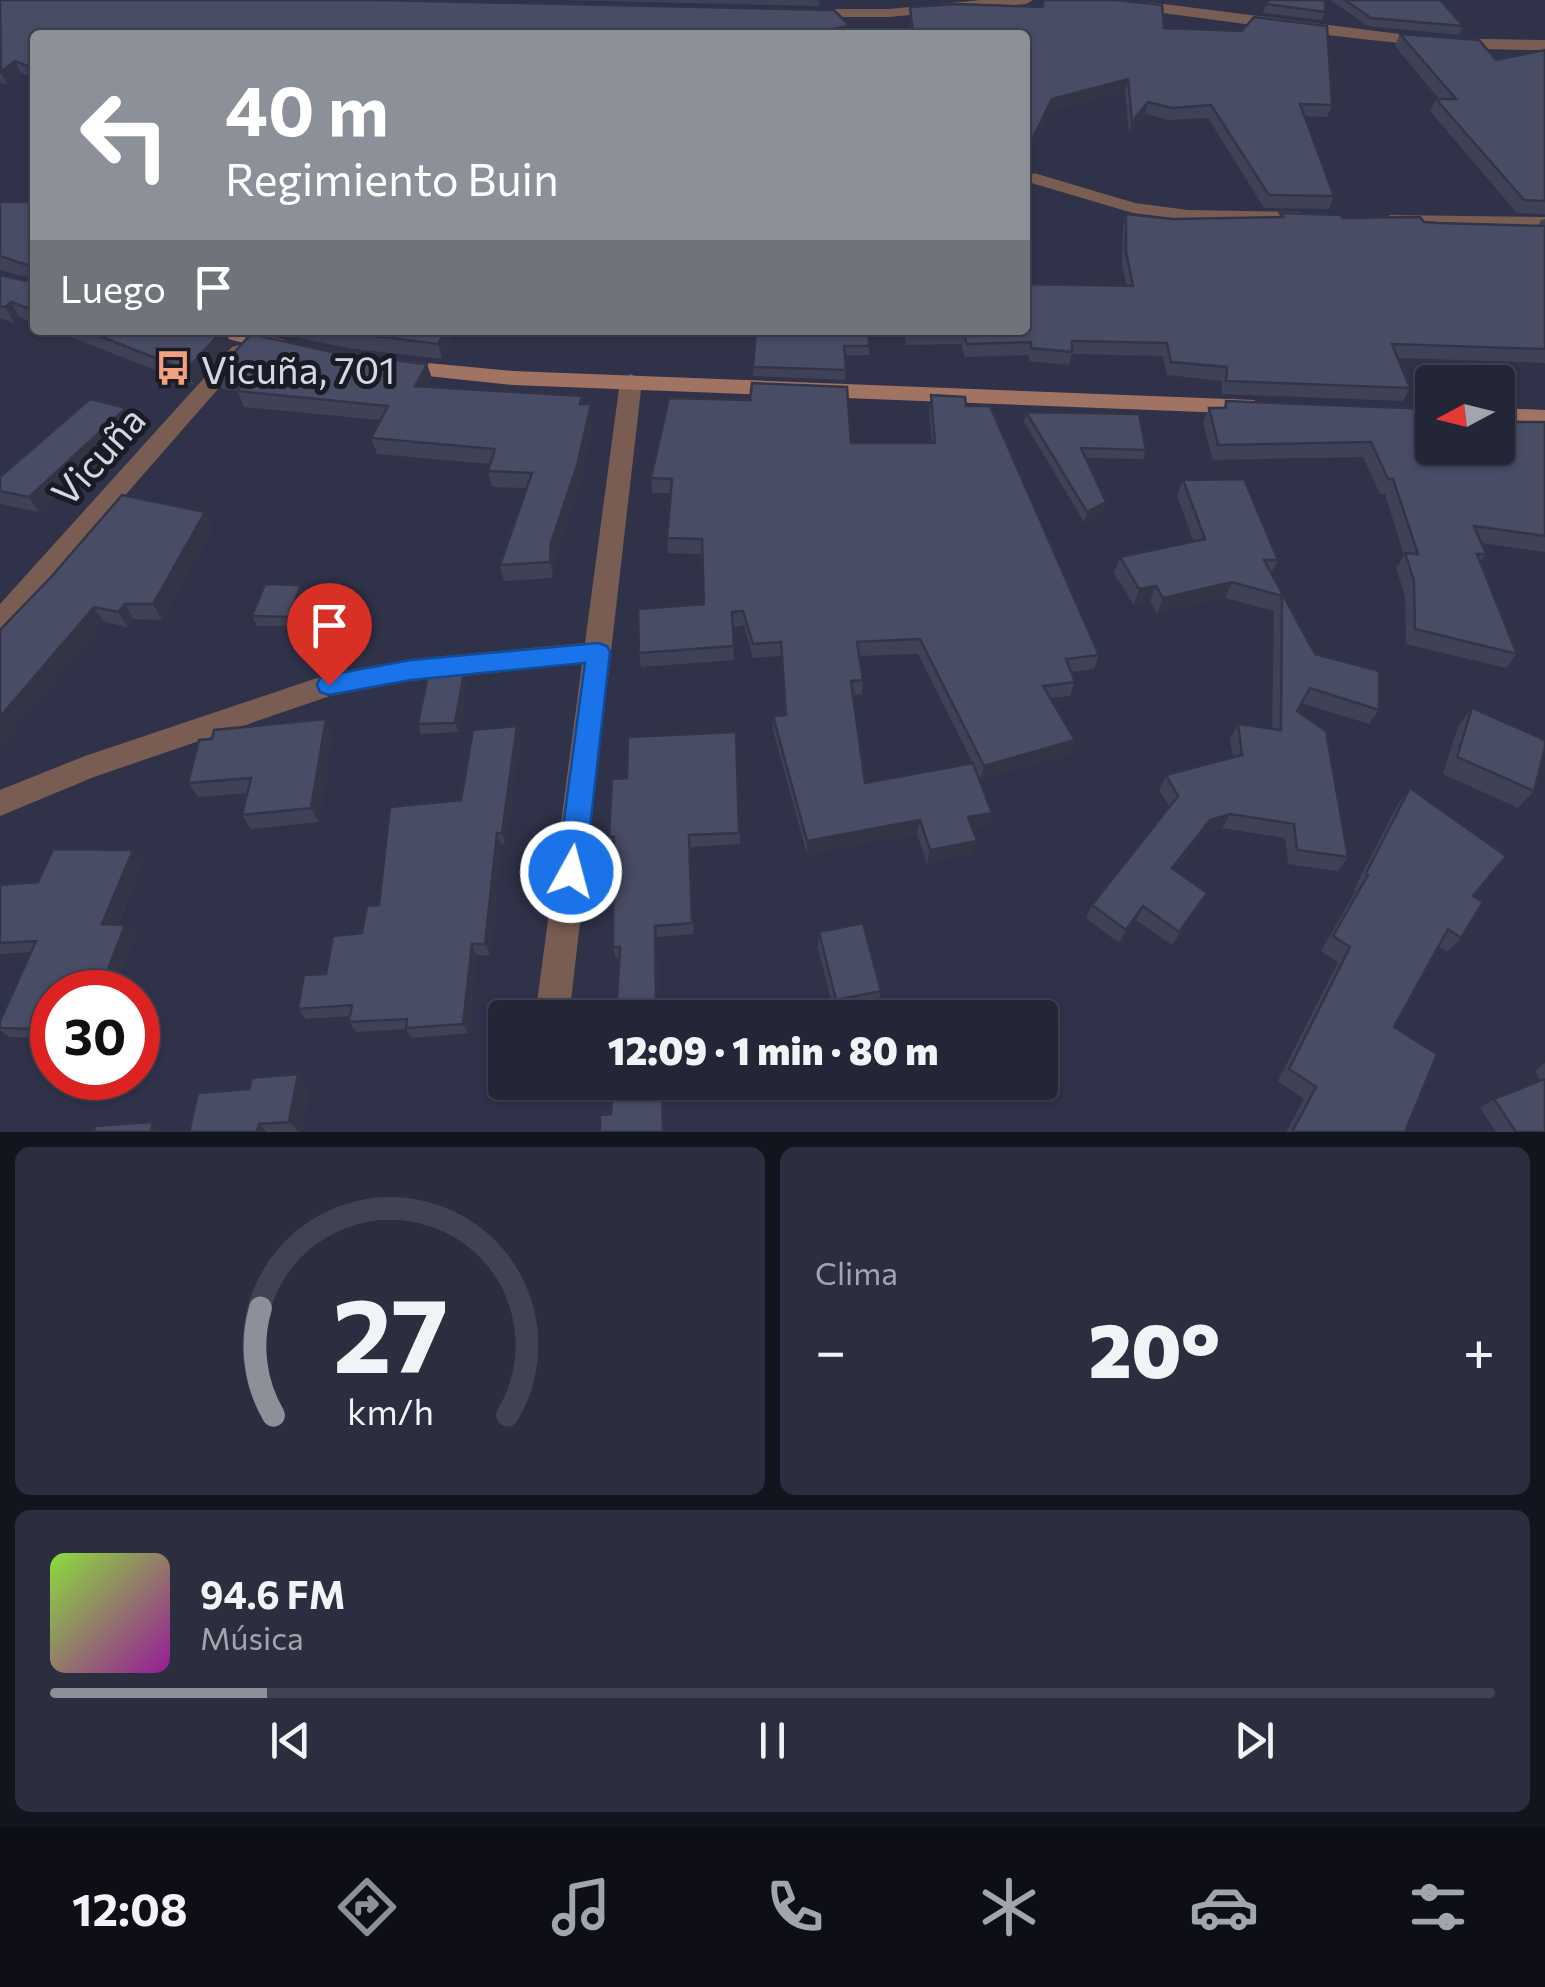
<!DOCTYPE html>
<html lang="es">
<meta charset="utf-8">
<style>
body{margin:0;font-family:Commissioner,sans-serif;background:#2b2e3f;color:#f1f3f6;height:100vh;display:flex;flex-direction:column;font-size:38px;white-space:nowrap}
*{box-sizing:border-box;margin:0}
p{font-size:32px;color:#a3a5ad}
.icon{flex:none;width:55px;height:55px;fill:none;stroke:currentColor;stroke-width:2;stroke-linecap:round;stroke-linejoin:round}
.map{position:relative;height:1132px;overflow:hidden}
.panel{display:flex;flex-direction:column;gap:15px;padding:15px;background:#13151e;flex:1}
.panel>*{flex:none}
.guide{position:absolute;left:30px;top:30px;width:1000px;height:305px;border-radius:10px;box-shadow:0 2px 8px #0004,0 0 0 2px #404352;background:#8c9099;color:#fff;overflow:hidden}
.needle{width:65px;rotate:263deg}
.controls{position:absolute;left:1415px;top:365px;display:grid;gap:20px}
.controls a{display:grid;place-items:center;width:100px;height:100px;border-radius:10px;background:#232637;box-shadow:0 2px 8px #0004,0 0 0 2px #404352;font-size:50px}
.speed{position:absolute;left:30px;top:970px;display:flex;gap:20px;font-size:50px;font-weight:700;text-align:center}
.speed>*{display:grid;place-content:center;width:130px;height:130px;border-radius:50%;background:#232637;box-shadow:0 2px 8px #0004,0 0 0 2px #404352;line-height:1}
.speed .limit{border:15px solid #d22;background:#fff;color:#111}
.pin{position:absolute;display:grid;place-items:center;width:85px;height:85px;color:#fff;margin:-102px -42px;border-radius:50% 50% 50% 0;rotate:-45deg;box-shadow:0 0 10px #0007}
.pin .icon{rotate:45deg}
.me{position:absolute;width:110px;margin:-55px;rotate:7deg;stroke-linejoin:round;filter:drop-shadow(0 0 8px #0008)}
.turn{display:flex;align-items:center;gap:35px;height:210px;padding:0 30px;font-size:45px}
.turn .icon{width:130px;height:130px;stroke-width:2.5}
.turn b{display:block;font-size:70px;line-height:85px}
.then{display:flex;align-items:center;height:95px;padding:0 30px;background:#0003;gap:20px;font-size:38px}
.big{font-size:75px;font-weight:800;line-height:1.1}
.panel .card{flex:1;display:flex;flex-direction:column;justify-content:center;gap:15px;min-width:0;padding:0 35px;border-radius:15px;background:#2b2e3f}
.panel .dial{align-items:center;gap:0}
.dial svg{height:260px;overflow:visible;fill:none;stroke:#404352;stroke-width:7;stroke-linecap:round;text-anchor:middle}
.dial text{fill:#f1f3f6;stroke:none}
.song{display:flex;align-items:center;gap:30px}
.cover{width:120px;height:120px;border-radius:15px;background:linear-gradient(135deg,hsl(90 70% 55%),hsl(300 70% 35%))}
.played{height:10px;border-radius:5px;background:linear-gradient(90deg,#8c9099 15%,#404352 15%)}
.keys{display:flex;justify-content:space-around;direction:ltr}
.heat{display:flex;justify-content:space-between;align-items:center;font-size:55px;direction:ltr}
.panel .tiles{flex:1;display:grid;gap:15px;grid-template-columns:1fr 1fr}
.card:last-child{grid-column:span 2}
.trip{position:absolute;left:488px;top:1000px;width:570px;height:100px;border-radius:10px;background:#232637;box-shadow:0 2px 8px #0004,0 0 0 2px #404352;font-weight:800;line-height:100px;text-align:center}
.tab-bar{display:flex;height:160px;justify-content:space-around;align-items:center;background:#0e0f16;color:#a3a5ad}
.tab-bar .icon{width:70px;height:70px}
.tab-bar .active{color:#8c9099}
.tab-bar b{font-size:45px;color:#f1f3f6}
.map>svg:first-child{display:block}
</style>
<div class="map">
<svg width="1545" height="1132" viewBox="0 0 1545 1132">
<rect width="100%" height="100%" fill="#2f3249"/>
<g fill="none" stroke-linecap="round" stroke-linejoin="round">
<g fill="#7a5d52" fill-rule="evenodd">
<path d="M981 0H1033L1026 4 889 17H806L799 13 806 9H889Z"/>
<path d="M1084 0 1148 2 1431 38 1545 40V50C1392 51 1243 21 1091 4Z"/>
<path d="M1034 173 1135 203 1188 210 1300 212 1309 218 1300 224 1188 220 1133 213 1028 182 1025 178Z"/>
<path d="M1390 215 1545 217V229L1383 225 1381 221Z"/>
<path d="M239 345 246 347 249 352 246 357 9 628 0 631V604L232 347Z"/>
<path d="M631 374 642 381 569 1018H535L582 664 411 681 330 696 94 777 0 816V790L85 756 329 674 411 659 585 643 620 381Z"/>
</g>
<g fill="#a17362" fill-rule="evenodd">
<path d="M204 330H241L285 340 288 345 278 351 207 334Z"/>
<path d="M396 360 513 371 1254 400 1265 407 1254 414 513 385 389 372 385 367 389 362Z"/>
<path d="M1498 408 1545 410V424L1498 422Z"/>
</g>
</g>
<g fill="#3f4157" fill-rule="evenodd">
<path d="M0 0 850 26V35H35V79L21 73 7 84 0 83Z"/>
<path d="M556 0H819V6Z"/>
<path d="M1042 0H1117L1164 28 1332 105 1327 117 1305 116 1334 196 1329 209 1264 208 1208 118 1168 120 1145 114 1129 134 1125 91 1050 111 1025 162V35H910V7H1042Z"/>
<path d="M1330 0H1440L1463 26 1459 35 1368 26Z"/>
<path d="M1266 4 1325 12 1322 20 1263 13Z"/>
<path d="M1400 34 1496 60 1545 50V214L1517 213 1430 111 1436 99H1439L1395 46Z"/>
<path d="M0 202H35V323L19 317 14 323 0 318V275L26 281 30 278 0 270Z"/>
<path d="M1280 213 1342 218 1538 226 1541 220 1545 219V363L1398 358 1410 388 1403 401 1222 394V381L1167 375 1163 356 1072 354 1069 365 1029 361V355L965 357 961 344 906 345 904 330H1025L1127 286 1122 265 1123 227 1126 214 1172 219 1279 217Z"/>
<path d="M52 330H225L231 344 194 385Z"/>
<path d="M261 330H458L442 359 348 348Z"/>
<path d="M756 330 869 346V355H845V380L753 376Z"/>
<path d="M341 354 427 364 432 379 428 386 582 396 583 404 593 420 580 482 555 559 553 578 504 581 500 565 527 488 492 487 488 471 491 464 377 454 371 438 380 420 244 407 237 391 222 389 215 374Z"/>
<path d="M931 395 966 406 1099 655 1094 669 1071 672 1075 682 1070 696 1050 698 1075 740 1070 754 981 779 973 764 992 813 988 826 972 829 973 854 927 863 917 834 807 854 773 730V716L785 715 781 656 753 658 744 625 733 627 734 660 641 667 639 653 704 604 702 554 668 553 667 538 671 493H652L651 478 851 443H932L929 410ZM918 654 973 763 865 783 853 695 862 694 863 680 860 656Z"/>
<path d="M1226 401 1432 448 1507 422H1545V552L1481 543 1486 554 1480 562 1517 654 1506 668 1406 644 1405 596 1396 568 1404 555 1385 494H1380L1363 457 1213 460 1203 423 1209 408H1223Z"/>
<path d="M126 408 134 423 39 512 0 504V477Z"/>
<path d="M1026 412 1146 450 1143 459 1086 458 1106 502 1103 512 1084 522 1024 422Z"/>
<path d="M1183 480 1278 560 1271 574 1315 654 1379 710 1369 724 1301 703 1297 711 1348 857 1338 871 1288 864 1285 838 1222 828 1202 834 1174 870 1207 893 1172 945 1136 920 1119 943 1086 918 1092 905 1170 807 1159 790 1166 775 1233 757 1230 739 1238 724 1272 728 1274 611 1225 598 1157 613 1150 601 1134 605 1114 573 1120 557 1194 542 1177 496Z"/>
<path d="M205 512 213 528 162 620 134 619 128 627 104 622 52 576Z"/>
<path d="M301 585 305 594 293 626H257L252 616Z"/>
<path d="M467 682 459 732 421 734 418 724Z"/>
<path d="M1472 708 1534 791 1518 808 1443 774 1458 726Z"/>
<path d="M736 732 740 844 690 847 694 934 657 937 658 1003 677 1012V1018H616L620 957 616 958 613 947 614 848H612L609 837 627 778Z"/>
<path d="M333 734 319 822 251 829 242 815 248 793 198 797 188 783Z"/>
<path d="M520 738 505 844H501L490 955H476L468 1033 412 1038 406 1029 356 1032 349 1022 350 1016 306 1019 298 1009 326 974 362 933 379 905 461 800Z"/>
<path d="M1410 788 1473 896 1461 938 1447 952 1438 946 1394 1027 1405 1132H1286L1304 1099 1278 1081 1338 962 1321 951 1356 890 1354 889 1398 804Z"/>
<path d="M143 861 117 925H125L135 936 114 992H52V1038L10 1037 0 1030V1021L31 952 0 954V885L38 882Z"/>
<path d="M819 932 881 991 878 1006 835 1015 818 948Z"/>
<path d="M1545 1063V1132H1496L1480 1108 1494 1099 1541 1081 1535 1071Z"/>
<path d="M298 1074 310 1088 302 1132H189L249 1089Z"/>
</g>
<g fill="#333547">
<path d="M850 26V35H798Z"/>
<path d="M15 61 21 73 7 84 1 72Z"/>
<path d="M1128 79 1125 91 1050 111 1025 162V154L1052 99Z"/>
<path d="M1148 102 1145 114 1129 134 1132 122Z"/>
<path d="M11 302 19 317 14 323 5 307Z"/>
<path d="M223 330H225L231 344 194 385 186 370Z"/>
<path d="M446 330H458L442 359 438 344Z"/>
<path d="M427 364 432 379 420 401 415 386Z"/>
<path d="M591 404 593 420 580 482 555 559 553 578 550 562 551 543Z"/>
<path d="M126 408 134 423 39 512 29 497Z"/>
<path d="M1106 502 1103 512 1084 522 1087 512Z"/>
<path d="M205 512 213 528 162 620 153 604Z"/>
<path d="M1232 582 1225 598 1157 613 1163 598Z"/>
<path d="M301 585 305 594 293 626 289 617Z"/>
<path d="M1156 586 1150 601 1134 605 1139 589Z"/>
<path d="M125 604 134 619 128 627 118 612Z"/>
<path d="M94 607 104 622 0 747V717Z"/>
<path d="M464 673 467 682 459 732 455 723Z"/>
<path d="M326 719 333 734 319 822 311 808Z"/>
<path d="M517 726 520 738 505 844 502 833Z"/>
<path d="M1075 740 1070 754 981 779 984 766Z"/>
<path d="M992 813 988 826 965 831 968 817Z"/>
<path d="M1230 814 1222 828 1202 834 1165 882 1172 868 1210 820Z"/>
<path d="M920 820 917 834 807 854V841Z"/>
<path d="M497 833 501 844 490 955 485 944Z"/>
<path d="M977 841 973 854 927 863 930 850Z"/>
<path d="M133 850 143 861 112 935 102 924Z"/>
<path d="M1143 906 1136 920 1119 943 1126 930Z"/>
<path d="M125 925 135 936 114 992H110L102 985Z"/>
<path d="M655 926 657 937 658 1013 656 1003Z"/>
<path d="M472 944 476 955 468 1033 463 1024Z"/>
<path d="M61 985 69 992H58Z"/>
<path d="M52 1005V1037L42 1029Z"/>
<path d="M298 1074 310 1088 302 1132H299L289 1122Z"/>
<path d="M662 1082H663L664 1132H663Z"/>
<path d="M153 1122 161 1128 160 1132H151Z"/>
<path d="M259 1124 267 1132H257Z"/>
</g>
<g fill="#494c65" stroke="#333547" stroke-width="2.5">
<path d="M0 0H379L834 10 850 26 798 35H35V69L15 61 1 72Z"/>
<path d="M1043 0H1117L1162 5 1164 28 1242 31 1254 17 1327 26 1332 105 1300 104 1334 196 1269 195 1211 105 1172 108 1148 102 1132 122 1128 79 1052 99 1025 154V35H913L910 7 956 4 1043 7Z"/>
<path d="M1269 0H1325V12L1266 4Z"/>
<path d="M1345 0H1440L1463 26 1371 18Z"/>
<path d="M1400 34 1479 40 1496 60 1545 50V201L1524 200 1436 99H1456Z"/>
<path d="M0 202H35V311L11 302 5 307 0 306V275L26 281 30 278V266L0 256Z"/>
<path d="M1280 213 1341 215 1342 218 1420 217 1424 222 1437 223 1545 226V349L1392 344 1410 388 1226 381 1227 367 1171 362 1167 343 1072 341V352L1031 348V342L967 344 963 331 907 332V330H1025V284L1133 286 1126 252V214L1172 219 1283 217Z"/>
<path d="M84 330H223L186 370Z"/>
<path d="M329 330H446L438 344Z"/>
<path d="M756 330H868L869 346H844L846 370 753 367Z"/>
<path d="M251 334 341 354 427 364 415 386 582 396 580 404H591L577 466 551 543 550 562 500 565 532 473 488 471 495 449 371 438 388 406 237 391 248 378 215 374Z"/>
<path d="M752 383 847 387 851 443H935L931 395 965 397 966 406H990L1099 655 1066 659 1075 682 1043 686 1075 740 984 766 920 639 857 642 863 680 851 681 865 783 973 763 992 813 968 817 977 841 930 850 920 820 807 841 773 716 786 715 781 642 753 644 743 611 732 612 734 646 639 653 638 609 704 604 702 539 667 538 672 479 651 478 669 398 750 400Z"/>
<path d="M90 399 126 408 29 497 0 491V477Z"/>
<path d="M1226 401 1432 409V448H1498V415H1503L1507 422H1545V536L1474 526 1486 554H1477L1517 654 1415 629 1414 581 1405 553 1418 554 1393 479H1388L1371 442 1218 445 1209 408H1226Z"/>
<path d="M1026 412 1139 414 1146 450 1081 448 1106 502 1087 512Z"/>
<path d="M1244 479 1278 560H1264L1315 654 1379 671V710L1310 688 1297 711 1326 731 1348 857 1297 850 1294 824 1230 814 1210 820 1172 868 1207 893 1179 932 1143 906 1126 930 1092 905 1178 796 1166 775 1242 755 1238 724 1281 730 1282 596 1232 582 1163 598 1156 586 1139 589 1120 557 1205 539 1183 480Z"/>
<path d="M122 495 205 512 153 604H125L118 612 94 607 0 717V630L52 576Z"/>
<path d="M265 584 301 585 289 617 252 616Z"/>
<path d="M464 673 455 723 418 724 428 674Z"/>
<path d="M1472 708 1545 740V748L1534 791 1457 757Z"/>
<path d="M326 719 311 808 242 815 251 778 188 783 199 740 212 739 214 730Z"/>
<path d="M517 726 502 833H497L485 944H472L463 1024 406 1028 407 1019 349 1022 352 1005 298 1009 304 975 326 974 333 936 362 933 367 906 379 905 390 807 461 800 473 730Z"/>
<path d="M736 732 739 833 689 835 692 923 655 926 656 1003 675 1002V1018H616L620 947H613L614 837H609L612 779 627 778 628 737Z"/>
<path d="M1410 788 1506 856 1473 896 1483 902 1461 938 1448 929 1394 1027 1437 1054 1405 1132H1292L1316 1087 1289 1069 1350 947 1333 936 1368 875 1366 873Z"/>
<path d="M53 849 133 850 102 924 125 925 102 985H61L58 992H52V1005L42 1029 0 1028V1021L36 941 0 943V885L38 882Z"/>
<path d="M863 923 881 991 836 1000 819 932Z"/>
<path d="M298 1074 289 1122 259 1124 257 1132H189L198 1093 249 1089 252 1078Z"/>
<path d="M1545 1079V1132H1516L1494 1099Z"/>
<path d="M613 1082H662L663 1132H600V1115L611 1114Z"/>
<path d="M153 1122 151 1132H94L95 1126Z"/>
</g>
<path fill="#1a73e8" stroke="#114b97" stroke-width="2.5" d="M598 643 607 646 610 652 585 872 581 881 571 884 561 881 557 872 585 663 411 680 329 695 320 692 317 685 320 678 329 675 411 660Z"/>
<defs>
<symbol id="bus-bare" viewBox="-9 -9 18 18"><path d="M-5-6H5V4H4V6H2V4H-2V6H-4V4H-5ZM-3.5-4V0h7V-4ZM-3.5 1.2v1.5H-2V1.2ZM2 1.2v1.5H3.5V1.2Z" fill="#f3a081" stroke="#191b25" stroke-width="2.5" paint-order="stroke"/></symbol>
</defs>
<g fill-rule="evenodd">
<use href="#bus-bare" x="148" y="343" width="50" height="50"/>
</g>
<g text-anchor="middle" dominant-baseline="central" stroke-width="10" stroke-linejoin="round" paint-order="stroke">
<g font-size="38" fill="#d4d7e6" stroke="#191b25" text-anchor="start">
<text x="201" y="368">Vicuña, 701</text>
</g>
<g font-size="38" fill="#d4d7e6" stroke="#191b25">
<text transform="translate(97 455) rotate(-48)">Vicuña</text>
</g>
</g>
</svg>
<div class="controls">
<a><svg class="needle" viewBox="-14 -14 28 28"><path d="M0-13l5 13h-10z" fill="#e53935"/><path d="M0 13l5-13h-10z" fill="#a3a5ad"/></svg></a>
</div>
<div class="speed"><div class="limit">30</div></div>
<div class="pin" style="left:329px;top:685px;background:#d93025"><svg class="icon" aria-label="arrive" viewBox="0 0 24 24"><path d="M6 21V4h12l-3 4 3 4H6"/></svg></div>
<svg class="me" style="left:571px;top:872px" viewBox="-20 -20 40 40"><circle r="17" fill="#1a73e8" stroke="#fff" stroke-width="3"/><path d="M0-11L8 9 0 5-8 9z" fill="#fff"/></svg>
<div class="trip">12:09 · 1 min · 80 m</div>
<div class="guide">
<div class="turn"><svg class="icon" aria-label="left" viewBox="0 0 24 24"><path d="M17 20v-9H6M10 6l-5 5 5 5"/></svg><div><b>40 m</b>Regimiento Buin</div></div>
<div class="then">Luego<svg class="icon" aria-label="arrive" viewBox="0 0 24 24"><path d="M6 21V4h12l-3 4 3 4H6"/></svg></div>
</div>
</div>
<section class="panel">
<div class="tiles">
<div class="card dial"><svg viewBox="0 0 100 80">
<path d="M14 69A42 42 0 1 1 86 69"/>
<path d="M14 69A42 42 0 0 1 10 36" stroke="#8c9099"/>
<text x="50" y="56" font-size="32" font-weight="700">27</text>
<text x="50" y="72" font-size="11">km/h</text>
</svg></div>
<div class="card"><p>Clima</p>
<div class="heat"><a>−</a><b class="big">20°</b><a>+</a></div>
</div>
<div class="card">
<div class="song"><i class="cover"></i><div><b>94.6 FM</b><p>Música</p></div></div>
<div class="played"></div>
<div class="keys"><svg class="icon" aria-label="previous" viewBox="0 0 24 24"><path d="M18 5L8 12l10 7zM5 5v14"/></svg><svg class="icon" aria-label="pause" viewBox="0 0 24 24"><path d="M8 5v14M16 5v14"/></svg><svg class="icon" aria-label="next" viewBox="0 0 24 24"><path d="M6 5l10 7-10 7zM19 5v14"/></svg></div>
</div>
</div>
</section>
<nav class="tab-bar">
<b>12:08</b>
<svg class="icon active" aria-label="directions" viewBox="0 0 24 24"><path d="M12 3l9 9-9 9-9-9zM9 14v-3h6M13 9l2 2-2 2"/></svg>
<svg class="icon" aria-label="music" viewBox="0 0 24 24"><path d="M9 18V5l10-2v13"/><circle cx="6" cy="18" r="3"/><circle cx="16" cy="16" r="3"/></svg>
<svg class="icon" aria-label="phone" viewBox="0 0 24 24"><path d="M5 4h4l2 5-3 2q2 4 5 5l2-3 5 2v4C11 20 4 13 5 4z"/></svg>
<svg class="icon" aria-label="climate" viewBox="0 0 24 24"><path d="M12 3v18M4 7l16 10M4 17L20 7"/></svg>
<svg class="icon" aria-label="car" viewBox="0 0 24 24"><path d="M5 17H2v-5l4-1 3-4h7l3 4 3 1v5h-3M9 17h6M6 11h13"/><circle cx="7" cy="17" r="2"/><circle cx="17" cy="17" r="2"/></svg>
<svg class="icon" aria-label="filters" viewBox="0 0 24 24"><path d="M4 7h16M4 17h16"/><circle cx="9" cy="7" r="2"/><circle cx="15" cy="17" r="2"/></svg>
</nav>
